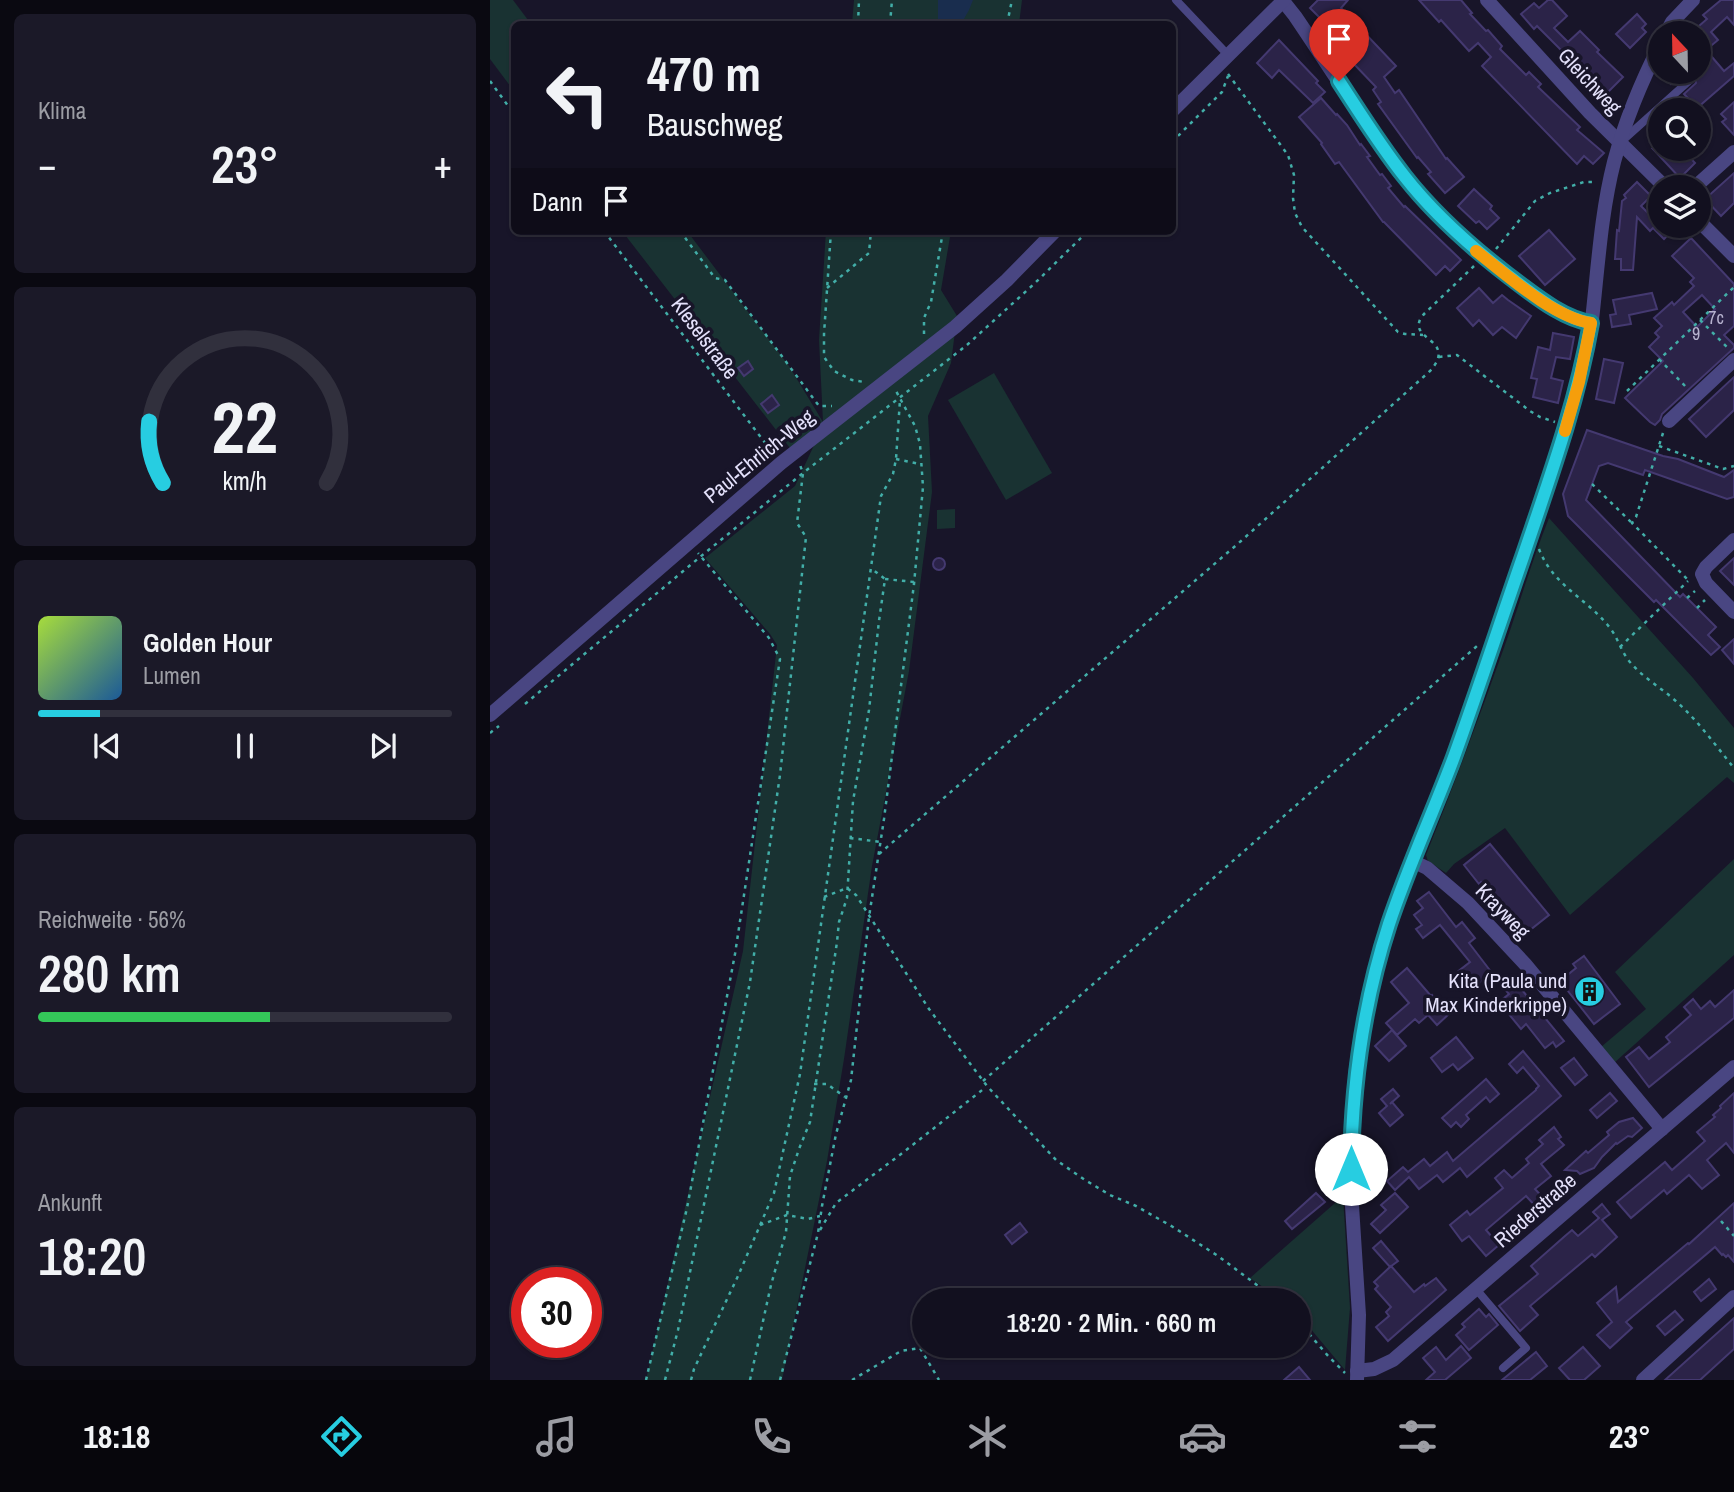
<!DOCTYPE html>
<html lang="de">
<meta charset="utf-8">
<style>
body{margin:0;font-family:"Archivo Narrow",sans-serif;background:#1b1928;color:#f1f3f6;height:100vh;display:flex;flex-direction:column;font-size:26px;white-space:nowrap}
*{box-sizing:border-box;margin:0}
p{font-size:23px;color:#9c9da4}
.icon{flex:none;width:38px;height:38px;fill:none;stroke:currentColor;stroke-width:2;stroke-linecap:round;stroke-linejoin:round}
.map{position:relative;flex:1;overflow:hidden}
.sheet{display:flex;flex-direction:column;gap:14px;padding:14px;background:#0a0911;width:490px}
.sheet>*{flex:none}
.hud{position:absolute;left:21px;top:21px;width:665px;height:214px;border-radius:10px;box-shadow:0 2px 5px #0004,0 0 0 2px #31303d;background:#12101f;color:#f1f3f6;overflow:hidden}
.needle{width:46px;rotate:338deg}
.fabs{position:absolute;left:1158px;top:21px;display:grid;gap:14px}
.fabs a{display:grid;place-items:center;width:63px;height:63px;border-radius:50%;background:#12101f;box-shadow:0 2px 5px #0004,0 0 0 2px #31303d;font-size:35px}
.speed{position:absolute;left:21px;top:1267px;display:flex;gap:14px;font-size:35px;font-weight:700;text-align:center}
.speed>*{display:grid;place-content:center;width:91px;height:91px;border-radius:50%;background:#12101f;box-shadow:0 2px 5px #0004,0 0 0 2px #31303d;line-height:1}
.speed .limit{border:10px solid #d22;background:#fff;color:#111}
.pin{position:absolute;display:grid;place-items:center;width:60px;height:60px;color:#fff;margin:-72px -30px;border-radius:50% 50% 50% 0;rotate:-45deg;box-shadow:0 0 7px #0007}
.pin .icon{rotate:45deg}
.me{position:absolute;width:77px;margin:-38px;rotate:0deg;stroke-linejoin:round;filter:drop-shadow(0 0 5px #0008)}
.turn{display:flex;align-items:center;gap:24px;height:147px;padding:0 21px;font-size:32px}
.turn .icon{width:91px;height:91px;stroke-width:2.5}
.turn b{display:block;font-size:49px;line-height:60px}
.then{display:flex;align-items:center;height:66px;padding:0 21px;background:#0003;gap:14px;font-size:26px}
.big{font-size:52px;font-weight:600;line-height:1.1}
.sheet .widget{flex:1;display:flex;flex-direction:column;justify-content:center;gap:10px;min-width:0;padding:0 24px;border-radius:10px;background:#1b1928}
.sheet .dial{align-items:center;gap:0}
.dial svg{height:182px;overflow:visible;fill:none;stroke:#31303d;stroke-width:7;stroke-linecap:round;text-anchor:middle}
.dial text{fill:#f1f3f6;stroke:none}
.song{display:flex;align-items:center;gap:21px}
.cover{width:84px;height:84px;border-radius:10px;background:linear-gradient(135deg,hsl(80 70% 55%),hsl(210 70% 35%))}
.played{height:7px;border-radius:4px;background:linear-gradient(90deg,#27cde1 15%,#31303d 15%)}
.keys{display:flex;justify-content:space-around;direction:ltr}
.heat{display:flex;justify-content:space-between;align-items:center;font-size:38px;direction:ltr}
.charge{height:10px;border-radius:5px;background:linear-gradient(90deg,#34c759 56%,#31303d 0)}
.trip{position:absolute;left:422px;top:1288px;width:399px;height:70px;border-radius:35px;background:#12101f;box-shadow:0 2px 5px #0004,0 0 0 2px #31303d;font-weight:600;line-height:70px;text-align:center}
.tab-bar{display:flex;height:112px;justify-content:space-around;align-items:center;background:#07060c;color:#9c9da4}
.tab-bar .icon{width:49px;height:49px}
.tab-bar .active{color:#27cde1}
.tab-bar b{font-size:32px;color:#f1f3f6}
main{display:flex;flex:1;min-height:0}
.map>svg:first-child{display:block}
</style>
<main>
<section class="sheet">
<div class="widget"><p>Klima</p>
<div class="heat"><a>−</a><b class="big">23°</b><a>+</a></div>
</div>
<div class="widget dial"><svg viewBox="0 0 100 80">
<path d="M14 69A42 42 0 1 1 86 69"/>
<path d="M14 69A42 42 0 0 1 8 42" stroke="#27cde1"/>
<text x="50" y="56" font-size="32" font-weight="700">22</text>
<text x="50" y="72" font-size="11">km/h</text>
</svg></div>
<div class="widget">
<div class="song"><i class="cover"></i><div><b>Golden Hour</b><p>Lumen</p></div></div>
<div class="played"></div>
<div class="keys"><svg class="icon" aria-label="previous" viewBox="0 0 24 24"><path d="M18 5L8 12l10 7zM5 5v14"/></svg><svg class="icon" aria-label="pause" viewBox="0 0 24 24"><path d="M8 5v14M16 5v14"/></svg><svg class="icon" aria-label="next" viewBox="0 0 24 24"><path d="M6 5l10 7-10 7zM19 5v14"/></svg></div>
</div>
<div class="widget"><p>Reichweite · 56%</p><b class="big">280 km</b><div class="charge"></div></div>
<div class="widget"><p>Ankunft</p><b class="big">18:20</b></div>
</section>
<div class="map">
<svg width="1244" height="1380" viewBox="0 0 1244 1380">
<rect width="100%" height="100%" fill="#181529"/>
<g fill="#193232">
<path d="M0 0H23L41 24H24V91L0 59Z"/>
<path d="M364 0H532L529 24H362Z"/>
<path d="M132 231H197L299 366 333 422 329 340 336 231H461L451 290 467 316 461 363 438 416 442 492 419 671 382 866 354 1059 337 1161 292 1380H156L253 951 287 645 280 634 215 558 305 486 333 426 300 448Z"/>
<path d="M504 373 562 473 516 500 458 400Z"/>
<path d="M465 509V528L447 529V510Z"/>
<path d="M1059 518 1203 678 1244 728V783L1237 777 1080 915 1015 828 964 864 956 873 938 861 936 855C964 785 990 715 1015 645 1030 602 1042 560 1059 518Z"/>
<path d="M1244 859V955L1124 1063 1111 1047 1156 1009 1125 972Z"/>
<path d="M853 1196 860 1308 855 1370 809 1315 808 1300H792L760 1278Z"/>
</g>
<path fill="#192d4e" d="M448 0H483L479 10 471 24H448Z"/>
<g fill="#2b2348" stroke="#443970" stroke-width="2" fill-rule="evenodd">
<path d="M828 0H858L851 8 906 66 894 77 905 93 909 90 956 159 957 158 974 177 955 193 938 174 941 172 928 157 927 158 888 104 891 102 883 90 886 87 839 38 845 33 820 8Z"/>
<path d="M929 0H971L982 13 980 14 996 31 998 30 1012 46 1010 49 1036 75 1039 72 1051 84 1048 87 1090 127 1087 130 1114 153 1103 164 1094 156 1087 164 992 66 1001 57 988 43 979 51 951 20 949 22Z"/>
<path d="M1058 0H1062L1077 16 1064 28 1078 42 1090 31 1109 50 1107 52 1133 77 1116 94 1100 78 1096 82 1086 74 1090 70 1069 48 1047 26 1044 29 1031 14 1044 3 1049 8Z"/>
<path d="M1231 0H1244V25L1237 17 1221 32 1228 40 1216 50 1234 71 1244 63V76L1207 108 1194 94 1206 83 1204 75 1198 74 1186 84 1184 81 1181 84 1170 72H1209V33H1201L1217 19 1213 15Z"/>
<path d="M1147 14 1156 24 1152 28 1156 32 1140 48 1126 34Z"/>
<path d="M789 40 828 81 826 83 835 92 823 103 789 70 782 78 767 63Z"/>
<path d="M831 98 846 115 847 114 857 125 870 145 871 144 880 156 877 157 890 175 892 174 901 186 898 188 914 207 915 206 971 260 960 271 955 266 946 275 894 222H893L849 162 845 164 831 144 832 143 809 117Z"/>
<path d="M1244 102V135L1232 122 1236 119 1231 114Z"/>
<path d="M1171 115V141L1158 126Z"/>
<path d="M1163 149H1192L1205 163 1190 178Z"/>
<path d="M1244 173V203L1231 216 1215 199Z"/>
<path d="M1147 182 1161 196 1151 206 1168 223 1165 226H1187L1174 239 1163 228 1160 231 1147 217 1143 270H1131V259H1125L1127 230 1129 231 1132 201 1136 198 1134 195Z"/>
<path d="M984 189 1002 206 1000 209 1009 218 997 229 989 221 986 223 968 206Z"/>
<path d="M1059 230 1085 259 1055 285 1029 256Z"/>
<path d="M1201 238 1244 284V326L1234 335 1244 345V348L1172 414 1170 420 1165 425 1160 422 1135 398 1173 361 1159 347 1169 337 1165 333 1172 326 1164 318 1182 302 1184 305 1204 286 1200 282 1204 278 1182 256ZM1212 295 1225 309 1207 327 1193 312Z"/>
<path d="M989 288 1003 303 1012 295 1018 300 1041 316 1026 338 1012 327 1003 335 989 320 983 326 967 308Z"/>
<path d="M1162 293 1167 309 1139 315 1141 324 1122 327 1120 315 1126 314 1123 300Z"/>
<path d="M1063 333 1084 337 1080 359 1066 357 1061 378 1073 381 1068 403 1043 397 1047 379 1041 378 1048 347 1060 350Z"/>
<path d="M1114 359 1133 363 1124 403 1106 399Z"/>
<path d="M258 361 263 369 254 376 248 368Z"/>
<path d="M1244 377V410L1216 437 1199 419Z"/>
<path d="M282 395 289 405 278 413 271 404Z"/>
<path d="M1097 430 1173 456 1188 459 1234 477 1244 470V497L1237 499 1155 470 1153 475 1118 463 1109 466 1096 500 1190 597 1193 594 1226 627 1218 635 1230 647 1221 655 1166 600 1164 602 1078 516 1073 494Z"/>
<circle cx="449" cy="564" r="6"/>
<path d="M1244 558V585L1230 571Z"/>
<path d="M1244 639V664L1232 650Z"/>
<path d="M1000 844 1059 915 1035 934 1013 908 1012 909 991 882 989 884 974 865Z"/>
<path d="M939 892 966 927 972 922 985 938 979 943 1002 973 980 990 966 973 980 962 950 925 933 938 926 929 932 925 924 915 933 908 927 901Z"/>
<path d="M1094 956 1130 1004 1104 1024 1070 981 1086 968 1083 964Z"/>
<path d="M917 968 941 996 942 995 959 1014 947 1025 938 1015 929 1023 925 1019 907 1035 896 1023 919 1003 901 982Z"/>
<path d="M1023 979 1074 1041 1066 1047 1063 1042 1055 1048 1036 1024 1031 1029 1009 1002 1019 994 1013 987Z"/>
<path d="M1244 990V1018L1159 1087 1136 1057 1149 1047 1159 1059 1180 1042 1176 1037 1201 1015 1194 1007 1203 999 1211 1009 1220 1001 1225 1007Z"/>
<path d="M902 1030 916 1046 899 1061 885 1046Z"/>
<path d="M966 1037 983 1058 968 1070 963 1064 952 1072 941 1058Z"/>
<path d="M1033 1051 1071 1096 977 1177 970 1168 953 1182 947 1175 929 1189 919 1177 905 1190 897 1181 913 1167 918 1172 934 1159 940 1166 957 1152 963 1161 1046 1090V1089L1049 1086 1033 1067 1027 1073 1019 1064Z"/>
<path d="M1084 1058 1097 1075 1085 1085 1071 1068Z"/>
<path d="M996 1079 1009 1094 1000 1102 996 1097 976 1115 979 1119 971 1127 966 1122 961 1127 952 1118Z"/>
<path d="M903 1089 909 1096 900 1104 902 1102 913 1115 900 1126 889 1113 897 1106 891 1099Z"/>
<path d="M1120 1093 1127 1101 1107 1118 1100 1110Z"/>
<path d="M1244 1093V1153L1236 1143 1217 1160 1229 1175 1212 1189 1199 1175 1177 1194 1174 1190 1141 1218 1127 1202 1175 1162 1182 1170 1215 1141 1207 1132 1225 1117 1223 1115 1231 1108 1230 1106Z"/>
<path d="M1143 1118 1152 1128 1142 1137 1138 1136 1127 1144 1126 1143 1112 1157 1104 1168 1090 1174 1087 1171 1075 1170 1096 1151 1098 1153 1119 1135 1117 1132 1129 1122Z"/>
<path d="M1064 1127 1071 1137 1068 1139 1074 1145 1051 1164 1061 1176 1045 1189 1057 1202 1048 1209 1036 1196 996 1230 1009 1245 996 1256 979 1236 972 1241 960 1225 977 1211 980 1215 1013 1188 1005 1178 1014 1170 1022 1178 1039 1163 1036 1159 1053 1144 1049 1140Z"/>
<path d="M826 1193 835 1202 802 1229 795 1221Z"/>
<path d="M905 1193 918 1207 890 1233 881 1224 896 1210 891 1205Z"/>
<path d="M1244 1203V1262L1238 1255 1236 1257 1233 1254 1232 1255 1225 1247 1136 1322 1142 1328 1120 1348 1107 1335 1122 1322 1107 1303 1126 1287 1128 1302 1198 1243 1199 1244Z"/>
<path d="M1112 1204 1120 1214 1112 1220 1127 1237 1105 1257 1102 1254 1040 1306 1048 1315 1030 1331 1009 1306 1048 1274 1041 1266 1075 1236 1082 1230 1088 1236 1109 1218 1103 1212Z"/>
<path d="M530 1223 537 1232 522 1244 515 1235Z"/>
<path d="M891 1241 908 1261 900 1267 883 1248Z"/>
<path d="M901 1266 924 1292 934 1284 935 1286 946 1278 956 1290 898 1341 886 1327 899 1316 896 1312 901 1307 885 1289 888 1286 884 1282Z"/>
<path d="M1219 1279 1226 1289 1211 1301 1204 1292Z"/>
<path d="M989 1309 996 1317 999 1314 1008 1325 979 1350 966 1335 975 1327 972 1324Z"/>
<path d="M1185 1311 1193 1320 1175 1335 1167 1326Z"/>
<path d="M1244 1318V1349L1210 1380H1175Z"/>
<path d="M971 1346 981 1358 955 1380H936L945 1372 933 1358 946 1347 956 1360Z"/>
<path d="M1093 1347 1110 1366 1094 1380H1080L1069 1368Z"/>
<path d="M1046 1352 1057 1366 1040 1380H1012Z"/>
<path d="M809 1367 820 1380H794Z"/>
</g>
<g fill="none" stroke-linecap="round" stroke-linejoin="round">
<g stroke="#42aea8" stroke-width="2.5" stroke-dasharray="3.5 5" stroke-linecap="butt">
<path d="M368 24 369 0"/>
<path d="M400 24 402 0"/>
<path d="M517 24 522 0"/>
<path d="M738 74 798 155 804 175 803 198 805 213 812 227 908 332 915 334 933 335"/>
<path d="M0 81 24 114"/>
<path d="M682 142 732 92 738 76"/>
<path d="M114 231 282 452"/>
<path d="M190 231 225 278 235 280 329 406H342"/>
<path d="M341 231 334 334V357L344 371 362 380 374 382"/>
<path d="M1006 249 1045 201 1060 193 1094 182H1106"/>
<path d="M337 288 379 253 381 231"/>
<path d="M1210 320 1240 350"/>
<path d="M434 334V318L441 302 453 231"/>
<path d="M949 357 967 355 1040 411 1050 417 1065 422"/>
<path d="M1169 359 1196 387"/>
<path d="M1137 391 1244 287"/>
<path d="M1173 433 1146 517 1142 523 1198 580"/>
<path d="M1169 446 1233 469 1244 466"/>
<path d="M406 459 430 464"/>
<path d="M1102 484 1142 523"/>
<path d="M1049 549C1063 586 1098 599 1120 628 1128 638 1131 651 1139 661 1153 678 1172 688 1188 703 1209 722 1226 746 1244 768"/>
<path d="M395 579 424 582"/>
<path d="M1197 598 1205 591"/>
<path d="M1207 608 1215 600"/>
<path d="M1130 647 1198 581"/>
<path d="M35 704 210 557 313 473 477 345 544 284 598 231"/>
<path d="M0 733 9 726"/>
<path d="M360 838 391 842"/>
<path d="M389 854 751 541 940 371C966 342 925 340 929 323 929 320 933 315 935 313L984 266"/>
<path d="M334 897 357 888 366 895 439 1009 497 1086 566 1160 595 1180 620 1195 646 1206 683 1227 728 1256 787 1300"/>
<path d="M493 1081 987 646"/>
<path d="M324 1084H337L355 1097"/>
<path d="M1231 1221 1244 1236"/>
<path d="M270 1225 297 1215 318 1219 330 1216"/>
<path d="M330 1230 346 1203 415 1151 496 1087"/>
<path d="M808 1321 839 1357 855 1373"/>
<path d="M156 1380 197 1208 245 954 290 659 279 638 208 553"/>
<path d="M175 1380 188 1330 260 982 290 775 316 537 307 523 313 473 310 465"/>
<path d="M201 1380 204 1369 248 1276 284 1193 310 1074 391 496 403 474 406 459 410 400"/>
<path d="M260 1380 281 1285 296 1232 300 1176 309 1149 320 1122 347 942 349 922 357 898 363 801 379 710 389 621 395 579 382 569"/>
<path d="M290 1380 328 1233 332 1206 346 1134 361 1080 379 917 394 819 424 584 433 487 430 444 425 426 406 391"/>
<path d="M362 1380 411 1351 430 1348 449 1380"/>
</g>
<g stroke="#494682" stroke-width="8">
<path d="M686 0 738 55"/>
<path d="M1132 141 1200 80"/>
<path d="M986 1289 1036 1348 1013 1368"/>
</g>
<g stroke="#494682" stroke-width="14">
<path d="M997 0 1100 113 1175 187"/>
<path d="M793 1 805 16C841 69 875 124 914 175 947 218 989 254 1031 286 1052 301 1076 319 1101 323"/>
<path d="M1176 33 1182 22 1203 0"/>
<path d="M682 111 794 0"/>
<path d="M1205 187 1244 152"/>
<path d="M1209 221 1244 256"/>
<path d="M1179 421 1244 360"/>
<path d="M1244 540 1216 567 1212 574 1216 583 1244 612"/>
<path d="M0 715 291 463 465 327 517 280 565 231"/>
<path d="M922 861 937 868 978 903 1035 964 1172 1129"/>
<path d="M867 1371 884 1369 903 1360 1244 1067"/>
<path d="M867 1380 869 1315 861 1190V1126L866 1067 884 975 899 923 964 757 1081 414C1089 383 1098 352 1102 320 1108 267 1111 213 1124 162 1135 121 1152 80 1171 43"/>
<path d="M1153 1380 1244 1297"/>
</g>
</g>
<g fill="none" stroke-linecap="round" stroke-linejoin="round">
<defs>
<path id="route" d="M849 81C870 113 891 147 915 177 948 219 989 254 1032 286 1052 301 1076 319 1101 323 1087 403 1059 480 1033 557 1010 623 988 691 964 757 943 813 918 867 899 924 873 1004 862 1086 861 1169"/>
</defs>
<use href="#route" stroke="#198592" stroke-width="18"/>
<use href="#route" stroke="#27cde1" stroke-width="12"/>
<path stroke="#f59e0b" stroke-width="12" d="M986 251C1017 275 1063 317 1101 323L1089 382 1075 431"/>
</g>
<defs>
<symbol id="building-disc" viewBox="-11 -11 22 22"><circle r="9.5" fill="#27cde1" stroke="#181529"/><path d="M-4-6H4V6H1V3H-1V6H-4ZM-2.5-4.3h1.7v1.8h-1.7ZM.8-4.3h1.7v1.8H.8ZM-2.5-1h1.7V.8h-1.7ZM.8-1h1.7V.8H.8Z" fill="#111"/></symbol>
</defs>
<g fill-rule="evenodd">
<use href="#building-disc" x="1082" y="974" width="35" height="35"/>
</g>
<g text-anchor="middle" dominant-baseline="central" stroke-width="7" stroke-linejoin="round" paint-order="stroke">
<g font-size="18" fill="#b6b2ce">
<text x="1226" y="317">7c</text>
<text x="1206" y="333">9</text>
</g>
<g font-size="21" fill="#e4e1fb" stroke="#181529">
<text transform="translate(1100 81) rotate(47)">Gleichweg</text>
<text transform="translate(215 338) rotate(53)">Kleselstraße</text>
<text transform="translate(269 456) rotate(-39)">Paul-Ehrlich-Weg</text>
<text transform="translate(1013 911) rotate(46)">Krayweg</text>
<text transform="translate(1045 1210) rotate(-41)">Riederstraße</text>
</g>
<g font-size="21" fill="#e4e1fb" stroke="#181529" text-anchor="end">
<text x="1077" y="980">Kita (Paula und<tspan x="1077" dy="24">Max Kinderkrippe)</tspan></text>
</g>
</g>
</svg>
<div class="fabs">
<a><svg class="needle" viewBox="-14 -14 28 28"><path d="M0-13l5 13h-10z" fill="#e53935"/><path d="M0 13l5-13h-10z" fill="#9c9da4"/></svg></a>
<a><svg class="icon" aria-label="search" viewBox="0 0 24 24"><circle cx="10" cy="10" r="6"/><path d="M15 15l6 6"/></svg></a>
<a><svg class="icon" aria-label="layers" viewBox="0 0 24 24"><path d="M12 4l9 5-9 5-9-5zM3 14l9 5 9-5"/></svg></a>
</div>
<div class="speed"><div class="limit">30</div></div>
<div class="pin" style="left:849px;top:81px;background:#d93025"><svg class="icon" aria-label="arrive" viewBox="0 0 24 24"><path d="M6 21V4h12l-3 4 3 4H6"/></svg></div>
<svg class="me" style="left:861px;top:1169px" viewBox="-20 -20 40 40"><circle r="19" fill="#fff"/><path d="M0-13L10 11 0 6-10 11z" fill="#27cde1"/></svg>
<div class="trip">18:20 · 2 Min. · 660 m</div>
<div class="hud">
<div class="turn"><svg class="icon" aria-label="left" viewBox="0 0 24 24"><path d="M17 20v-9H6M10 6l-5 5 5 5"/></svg><div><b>470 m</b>Bauschweg</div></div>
<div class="then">Dann<svg class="icon" aria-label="arrive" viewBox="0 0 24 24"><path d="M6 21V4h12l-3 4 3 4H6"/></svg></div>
</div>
</div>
</main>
<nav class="tab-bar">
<b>18:18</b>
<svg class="icon active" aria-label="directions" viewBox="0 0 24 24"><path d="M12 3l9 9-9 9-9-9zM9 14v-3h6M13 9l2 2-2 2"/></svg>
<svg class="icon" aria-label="music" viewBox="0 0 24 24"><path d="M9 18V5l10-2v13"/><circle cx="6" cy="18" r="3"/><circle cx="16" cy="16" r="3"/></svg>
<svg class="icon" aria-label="phone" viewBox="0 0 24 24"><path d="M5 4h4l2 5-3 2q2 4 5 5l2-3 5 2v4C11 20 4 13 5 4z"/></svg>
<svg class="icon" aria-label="climate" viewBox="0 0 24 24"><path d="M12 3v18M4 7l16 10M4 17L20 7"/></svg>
<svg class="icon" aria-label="car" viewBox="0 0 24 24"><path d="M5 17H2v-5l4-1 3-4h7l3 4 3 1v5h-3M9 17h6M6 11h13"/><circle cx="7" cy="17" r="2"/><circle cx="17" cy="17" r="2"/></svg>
<svg class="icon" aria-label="filters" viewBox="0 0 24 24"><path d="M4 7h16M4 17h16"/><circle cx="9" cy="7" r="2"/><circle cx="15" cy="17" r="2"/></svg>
<b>23°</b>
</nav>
